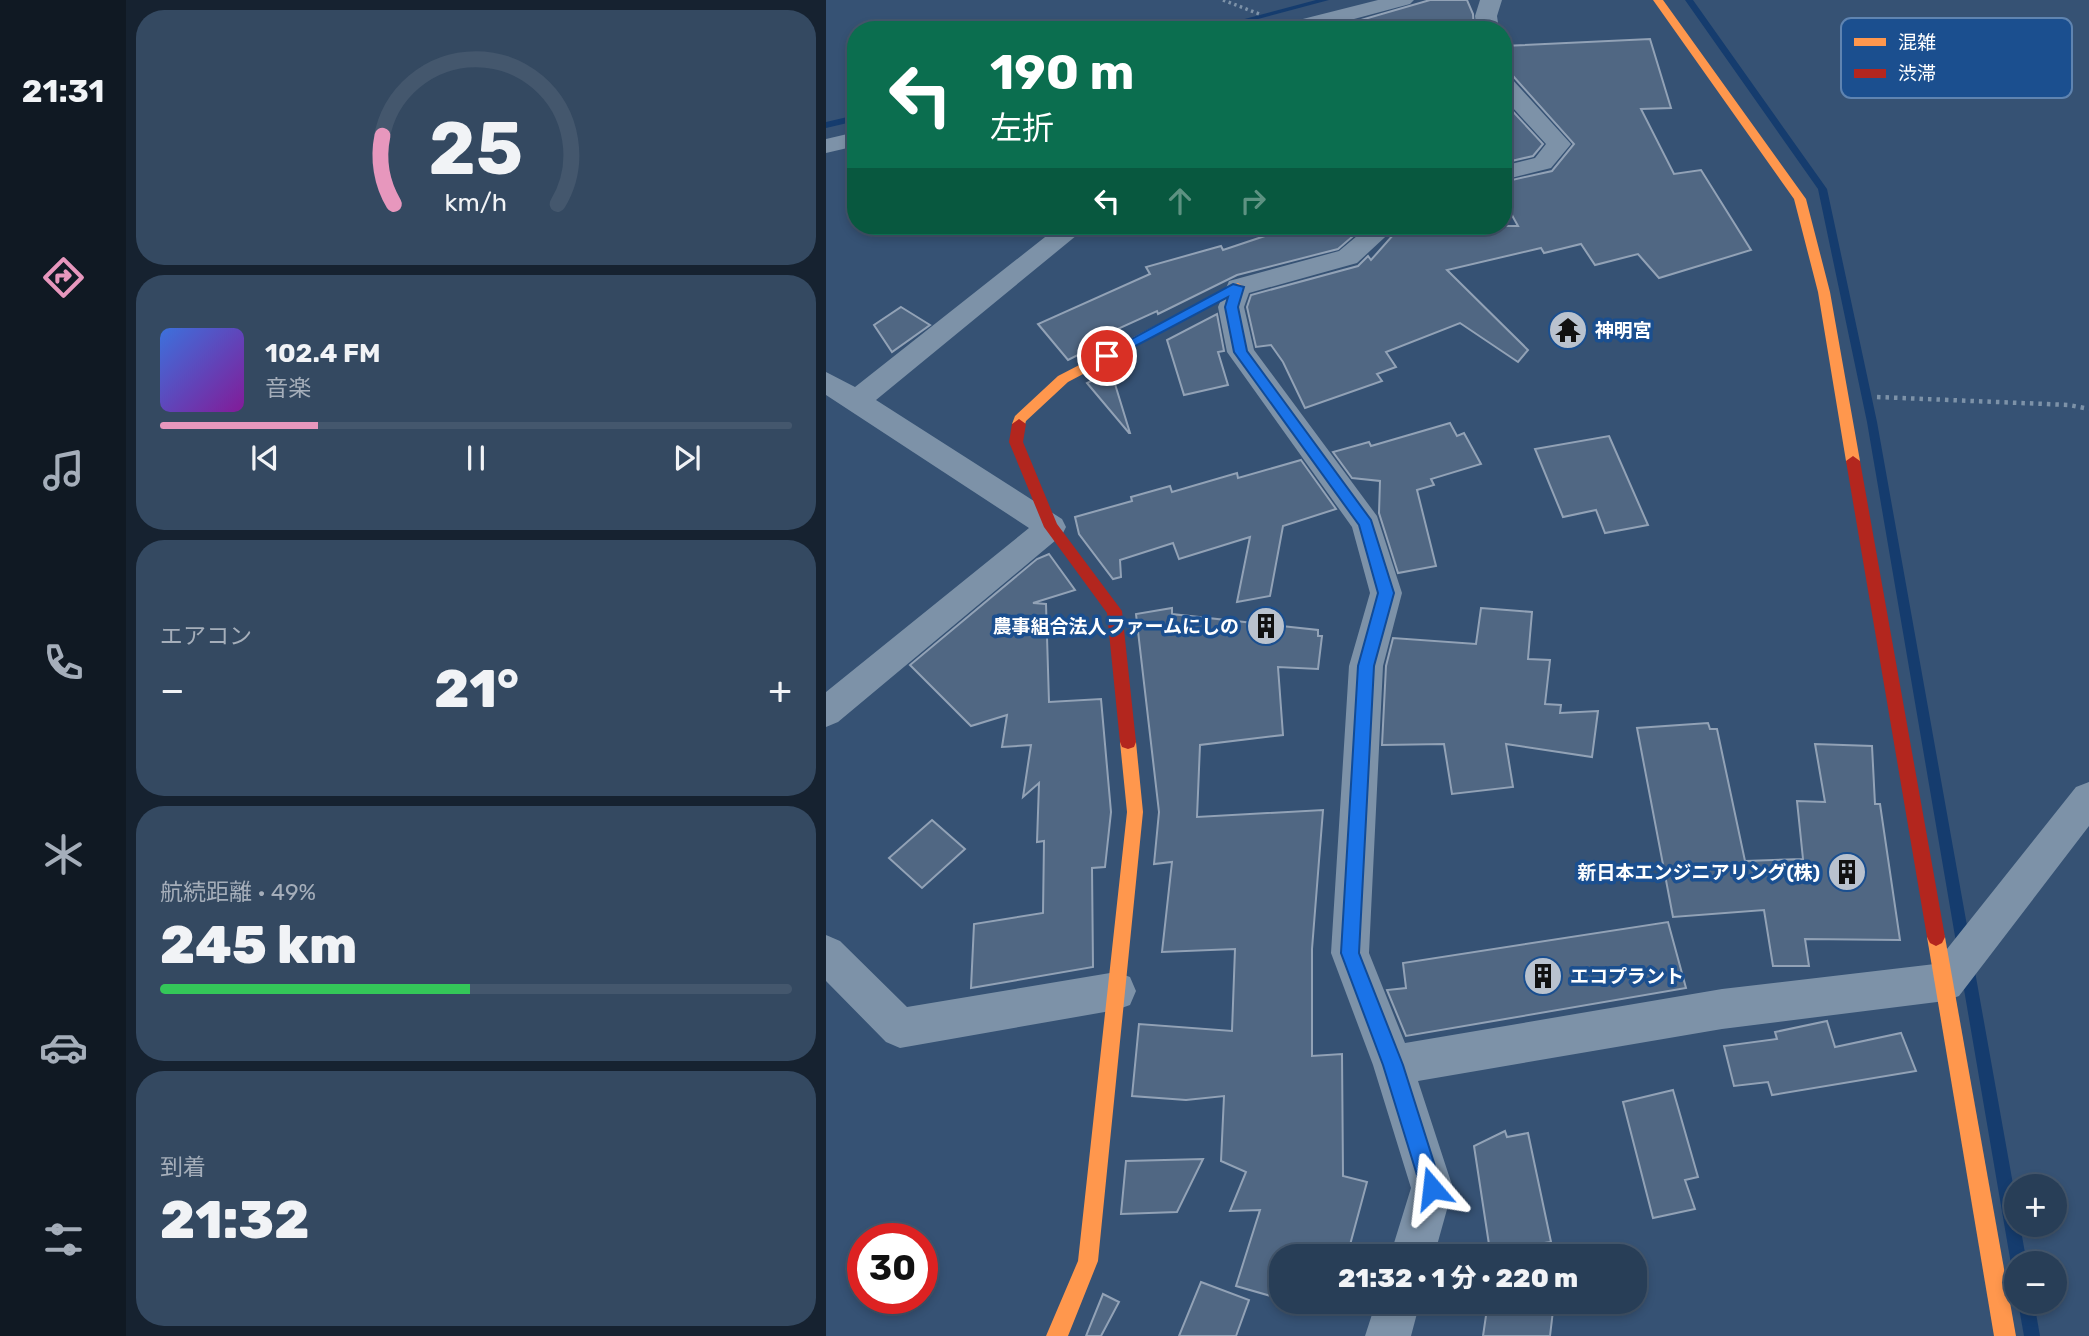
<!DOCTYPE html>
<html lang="ja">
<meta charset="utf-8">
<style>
body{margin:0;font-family:Rubik,"Noto Sans JP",sans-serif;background:#344961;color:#f1f3f6;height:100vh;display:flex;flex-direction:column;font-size:26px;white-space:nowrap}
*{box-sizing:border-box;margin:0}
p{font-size:23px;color:#a5aeba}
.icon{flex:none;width:38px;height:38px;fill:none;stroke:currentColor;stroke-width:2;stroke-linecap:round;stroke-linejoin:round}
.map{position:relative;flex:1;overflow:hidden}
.details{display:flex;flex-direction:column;gap:10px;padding:10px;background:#162230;width:700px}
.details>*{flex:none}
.hud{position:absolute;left:21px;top:21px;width:665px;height:214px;border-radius:28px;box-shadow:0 4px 10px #0003,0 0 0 2px #44576d;background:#0b6e4f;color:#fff;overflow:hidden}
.buttons{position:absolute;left:1178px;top:1174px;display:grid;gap:14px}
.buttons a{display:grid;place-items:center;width:63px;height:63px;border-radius:50%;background:#283e57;box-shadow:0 4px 10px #0003,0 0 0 2px #44576d;font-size:35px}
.speed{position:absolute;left:21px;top:1223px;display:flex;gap:14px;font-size:35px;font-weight:700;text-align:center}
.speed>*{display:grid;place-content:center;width:91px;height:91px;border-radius:50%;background:#283e57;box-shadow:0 4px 10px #0003,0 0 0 2px #44576d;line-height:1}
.speed .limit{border:10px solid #d22;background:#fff;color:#111}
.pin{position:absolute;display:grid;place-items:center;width:60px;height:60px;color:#fff;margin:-30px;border:4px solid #fff;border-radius:50%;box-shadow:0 2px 7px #0007}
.me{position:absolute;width:77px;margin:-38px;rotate:343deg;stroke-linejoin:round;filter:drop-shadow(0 0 5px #0008)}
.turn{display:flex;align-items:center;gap:24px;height:147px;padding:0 28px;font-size:32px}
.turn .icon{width:91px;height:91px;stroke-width:2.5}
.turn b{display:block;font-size:49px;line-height:60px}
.lanes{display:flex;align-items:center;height:66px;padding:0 28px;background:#0003;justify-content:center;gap:35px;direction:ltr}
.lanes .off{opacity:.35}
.big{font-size:52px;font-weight:800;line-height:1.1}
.details .tile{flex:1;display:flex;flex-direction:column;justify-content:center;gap:10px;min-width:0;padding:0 24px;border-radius:28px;background:#344961}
.details .dial{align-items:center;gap:0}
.dial svg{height:182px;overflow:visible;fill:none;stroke:#44576d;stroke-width:7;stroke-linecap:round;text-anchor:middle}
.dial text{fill:#f1f3f6;stroke:none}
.song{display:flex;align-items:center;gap:21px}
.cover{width:84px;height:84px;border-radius:10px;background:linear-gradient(135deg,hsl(220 70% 55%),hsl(290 70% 35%))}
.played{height:7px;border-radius:4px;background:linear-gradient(90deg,#e797bd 25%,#44576d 25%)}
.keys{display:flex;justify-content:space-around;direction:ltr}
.heat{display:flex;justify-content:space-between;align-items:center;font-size:38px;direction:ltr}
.charge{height:10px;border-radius:5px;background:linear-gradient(90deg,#34c759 49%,#44576d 0)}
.trip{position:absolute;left:443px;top:1244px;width:378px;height:70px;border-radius:28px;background:#283e57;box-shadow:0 4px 10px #0003,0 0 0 2px #44576d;font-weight:800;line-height:70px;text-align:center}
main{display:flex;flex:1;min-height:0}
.dock{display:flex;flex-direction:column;width:126px;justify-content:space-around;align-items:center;background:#101923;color:#a5aeba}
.dock .icon{width:49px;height:49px}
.dock .current{color:#e797bd}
.dock b{font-size:32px;color:#f1f3f6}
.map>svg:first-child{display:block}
</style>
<main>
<nav class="dock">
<b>21:31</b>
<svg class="icon current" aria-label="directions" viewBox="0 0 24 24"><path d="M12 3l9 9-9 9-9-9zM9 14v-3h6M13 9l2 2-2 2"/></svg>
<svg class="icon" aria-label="music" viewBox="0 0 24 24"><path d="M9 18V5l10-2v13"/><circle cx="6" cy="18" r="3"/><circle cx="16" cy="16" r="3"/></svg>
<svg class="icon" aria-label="phone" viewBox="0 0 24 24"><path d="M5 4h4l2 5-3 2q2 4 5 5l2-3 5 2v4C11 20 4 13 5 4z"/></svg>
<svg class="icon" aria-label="climate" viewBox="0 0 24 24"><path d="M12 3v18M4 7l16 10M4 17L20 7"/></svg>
<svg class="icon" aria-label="car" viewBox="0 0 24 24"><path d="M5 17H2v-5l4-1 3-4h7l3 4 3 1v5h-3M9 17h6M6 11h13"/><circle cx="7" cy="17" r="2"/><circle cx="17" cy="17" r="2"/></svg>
<svg class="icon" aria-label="filters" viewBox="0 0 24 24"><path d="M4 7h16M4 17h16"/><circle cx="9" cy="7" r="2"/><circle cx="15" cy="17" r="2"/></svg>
</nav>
<section class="details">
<div class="tile dial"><svg viewBox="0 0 100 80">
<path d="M14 69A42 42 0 1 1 86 69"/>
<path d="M14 69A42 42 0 0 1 9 39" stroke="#e797bd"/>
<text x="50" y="56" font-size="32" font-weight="700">25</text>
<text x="50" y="72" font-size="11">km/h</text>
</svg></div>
<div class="tile">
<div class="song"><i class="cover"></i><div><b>102.4 FM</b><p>音楽</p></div></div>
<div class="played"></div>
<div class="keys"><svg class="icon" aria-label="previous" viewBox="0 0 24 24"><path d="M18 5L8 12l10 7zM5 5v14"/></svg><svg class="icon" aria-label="pause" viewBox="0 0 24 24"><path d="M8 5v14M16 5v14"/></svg><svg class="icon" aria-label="next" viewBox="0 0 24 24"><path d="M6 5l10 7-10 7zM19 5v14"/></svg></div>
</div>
<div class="tile"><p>エアコン</p>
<div class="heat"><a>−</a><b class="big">21°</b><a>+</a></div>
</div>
<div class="tile"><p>航続距離 · 49%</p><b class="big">245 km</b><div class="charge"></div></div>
<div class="tile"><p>到着</p><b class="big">21:32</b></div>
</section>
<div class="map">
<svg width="1263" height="1336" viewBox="0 0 1263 1336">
<rect width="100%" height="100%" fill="#365274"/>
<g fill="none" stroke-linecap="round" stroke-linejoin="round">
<g fill="#153c6e" fill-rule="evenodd">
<path d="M490 0H503L391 30H377Z"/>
<path d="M859 0H867L1001 189 1051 422 1145 948 1143 953 1138 955 1133 953 1131 948 1041 422 992 189Z"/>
<path d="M30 115V121L0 128V122Z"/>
<path d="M1141 959 1146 961 1148 966 1190 1201V1225H1194L1201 1264H1190V1271L1185 1264 1134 966 1136 961Z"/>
<path d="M1192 1302H1208L1214 1336H1198Z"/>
</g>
</g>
<g fill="#506783" stroke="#92a2b6" stroke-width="2">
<path d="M604 0H641L647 14 648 30H528V22Z"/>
<path d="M824 39 845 108 815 109 848 174 875 170 925 250 833 278 812 254 769 265 755 244 718 253 715 248 621 270 702 350 692 362 634 323 560 352 570 367 551 374 556 381 479 408 457 362 445 345 430 347 421 307 425 295 532 266 542 256 545 260 575 226H692L677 199V182L726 171 748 144 687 76 680 74 677 46Z"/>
<path d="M680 104 717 144 707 156 677 163V105Z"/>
<path d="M469 226H477L484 235 516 226 526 237 512 249 411 275 332 314 331 311 274 337 276 343 242 360 212 324 324 274 320 267 395 246 397 250Z"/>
<path d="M75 307 104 325 66 352 48 325Z"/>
<path d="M391 314 398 351 392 352 402 385 358 395 341 340Z"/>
<path d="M285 371 304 433H303L261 383Z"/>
<path d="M624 423 631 436 638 433 655 464 605 479 608 485 591 490 610 566 572 573 553 513 554 481 526 478 507 452 543 442 545 446Z"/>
<path d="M783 436 822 525 779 533 770 510 737 517 709 449Z"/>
<path d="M475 460 510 509 457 526 444 596 411 602 424 537 353 559 347 543 294 560 295 577 287 579 253 534 249 517 306 501 305 497 344 486 346 492 411 473 412 478Z"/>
<path d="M223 554 249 590 207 603 220 604 223 702 275 699 285 812 279 867 266 868 267 967 145 988 148 924 217 913 218 841 211 842 213 783 197 797 205 745 176 747 181 715 145 726 84 665 211 559Z"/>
<path d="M346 608V614L492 630V636H496L492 669 452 667 457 735 374 745 371 817 497 810 486 949V1056L516 1054 517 1176 541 1182 521 1256H455V1299L410 1286 434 1210 404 1211 420 1172 395 1161 398 1096 360 1100 306 1096 313 1024 406 1031 409 949 336 952 346 862 328 864 333 812 310 614Z"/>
<path d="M655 608 706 612 702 659 724 660 719 704 735 705 734 713 772 711 766 757 680 744 687 787 626 794 618 744 556 745 560 666 567 638 650 644Z"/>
<path d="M882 723 884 729H891L919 861 977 859 971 801 999 802 989 744 1046 746 1049 804H1054L1074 940 979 939 983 966H947L938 910 847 917 811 728Z"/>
<path d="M106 820 139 849 96 888 63 858Z"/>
<path d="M842 922 860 988 580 1036 561 990 580 988 577 963Z"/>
<path d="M1001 1021 1009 1047 1075 1033 1090 1071 946 1095 942 1082 908 1086 898 1046 951 1039 949 1032Z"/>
<path d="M847 1090 872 1177 859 1180 869 1209 827 1218 797 1102Z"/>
<path d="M679 1131 681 1137 702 1133 725 1242 664 1251 648 1146Z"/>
<path d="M377 1159 351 1212 295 1214 300 1161Z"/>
<path d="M375 1282 423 1300 410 1336H353Z"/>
<path d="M277 1294 293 1302 275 1336H260Z"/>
<path d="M464 1302H509L505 1314Z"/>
<path d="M662 1302H728L724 1336H657Z"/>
</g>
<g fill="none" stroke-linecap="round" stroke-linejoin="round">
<path stroke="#7d92a8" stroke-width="3.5" stroke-dasharray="2.5 3.5" stroke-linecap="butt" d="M397 0 436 15"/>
<path stroke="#7d92a8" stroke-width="4.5" stroke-dasharray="3.5 5" stroke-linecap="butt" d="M1051 397 1243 405 1263 409"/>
<g fill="#7d92a8" fill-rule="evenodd">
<path d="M552 0H588L584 4 487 30H450L453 25Z"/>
<path d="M654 0H676L671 16 673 30H651L649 16Z"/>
<path d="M677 76 685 78 745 144 725 168 677 180V166L709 158 720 144 677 97Z"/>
<path d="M30 132V146L0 153V139Z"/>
<path d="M233 226H262L50 400 236 519 240 527 236 535 12 722 0 727V692L203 528 0 395V372L29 387Z"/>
<path d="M543 226H571L531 263 423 293 418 307 428 350 551 516 576 593 557 666 543 953 579 1043 896 989 1109 964 1250 787 1263 782V826L1133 996 1119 1001 896 1029 592 1081 627 1188 608 1256H564L585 1188 547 1065 505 953 523 666 544 593 526 527 401 352 392 307 403 281 513 251Z"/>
<path d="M0 935 14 941 81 1007 290 972 304 977 310 991 304 1005 290 1010 74 1048 60 1042 0 981Z"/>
<path d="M550 1302H594L585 1336H539Z"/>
</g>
<g fill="#ff974d" fill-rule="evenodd">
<path d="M827 0H837L980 199 1004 292 1034 461 1032 465H1022L1020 461 992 292 968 199Z"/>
<path d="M412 283 418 287 416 290 242 382 200 421 198 428H188L186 424 189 416 232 376Z"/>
<path d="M302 735 308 737 310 742 317 812 272 1261 242 1336H220L252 1261 301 812 294 742 296 737Z"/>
<path d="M1110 928 1116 931 1119 937 1190 1336H1168L1101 937 1104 931Z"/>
</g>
<g fill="#b3261e" fill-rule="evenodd">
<path d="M193 419 200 424 197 442 231 524 296 611 310 742 308 747 302 749 296 747 294 742 281 613 218 527 183 442 186 424Z"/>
<path d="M1027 456 1034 461 1119 937 1116 943 1110 946 1104 943 1101 937 1020 461Z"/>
</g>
</g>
<path fill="#1a73e8" stroke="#114b97" stroke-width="2" d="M407 284 418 287 412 307 421 351 545 520 568 593 548 666 533 953 577 1065 616 1188 613 1195 606 1198 598 1195 595 1188 557 1065 515 953 532 666 552 593 533 525 408 352 399 307 402 297 285 359H276L274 356Z"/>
<defs>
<symbol id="temple-disc" viewBox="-11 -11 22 22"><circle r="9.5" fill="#b9c2ce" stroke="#1b4f8f"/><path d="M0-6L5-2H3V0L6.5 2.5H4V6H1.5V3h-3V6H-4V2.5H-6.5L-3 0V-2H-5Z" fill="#111"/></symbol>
<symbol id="building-disc" viewBox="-11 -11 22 22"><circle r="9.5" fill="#b9c2ce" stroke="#1b4f8f"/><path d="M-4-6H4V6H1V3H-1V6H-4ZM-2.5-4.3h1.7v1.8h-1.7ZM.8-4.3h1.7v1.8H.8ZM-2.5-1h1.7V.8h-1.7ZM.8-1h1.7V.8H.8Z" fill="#111"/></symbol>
</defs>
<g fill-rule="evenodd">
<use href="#temple-disc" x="720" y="308" width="44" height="44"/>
<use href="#building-disc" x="418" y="604" width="44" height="44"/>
<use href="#building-disc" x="999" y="850" width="44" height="44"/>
<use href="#building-disc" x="695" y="954" width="44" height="44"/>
</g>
<g text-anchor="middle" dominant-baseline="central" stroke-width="7" stroke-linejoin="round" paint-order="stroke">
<g font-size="19" font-weight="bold" fill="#fff" stroke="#1b4f8f" text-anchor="start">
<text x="769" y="330">神明宮</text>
<text x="413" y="626" text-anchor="end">農事組合法人ファームにしの</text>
<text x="994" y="872" text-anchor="end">新日本エンジニアリング(株)</text>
<text x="744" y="976">エコプラント</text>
</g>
</g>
<rect x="1015" y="18" width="231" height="80" rx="10" fill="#1b4f8f" stroke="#5f84b1" stroke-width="2"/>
<rect x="1028" y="38" width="32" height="8" fill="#ff974d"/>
<rect x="1028" y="69" width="32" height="9" fill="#b3261e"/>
<g font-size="19" fill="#fff">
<text x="1072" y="49">混雑</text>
<text x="1072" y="80">渋滞</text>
</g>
</svg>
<div class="buttons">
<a>+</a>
<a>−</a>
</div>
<div class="speed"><div class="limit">30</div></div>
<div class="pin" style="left:281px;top:356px;background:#d93025"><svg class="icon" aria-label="arrive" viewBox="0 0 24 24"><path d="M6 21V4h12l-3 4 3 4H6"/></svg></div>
<svg class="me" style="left:606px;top:1188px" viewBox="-20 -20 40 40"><path d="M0-17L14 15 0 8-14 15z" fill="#1a73e8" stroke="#fff" stroke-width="4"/></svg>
<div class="trip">21:32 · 1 分 · 220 m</div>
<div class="hud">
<div class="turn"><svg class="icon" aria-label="left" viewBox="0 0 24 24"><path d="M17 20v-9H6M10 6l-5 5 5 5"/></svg><div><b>190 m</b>左折</div></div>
<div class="lanes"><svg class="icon" aria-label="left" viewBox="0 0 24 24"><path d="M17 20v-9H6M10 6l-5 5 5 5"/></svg><svg class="icon off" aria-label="ahead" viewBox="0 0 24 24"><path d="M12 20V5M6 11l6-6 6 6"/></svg><svg class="icon off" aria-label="right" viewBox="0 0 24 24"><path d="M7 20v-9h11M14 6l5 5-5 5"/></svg></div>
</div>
</div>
</main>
